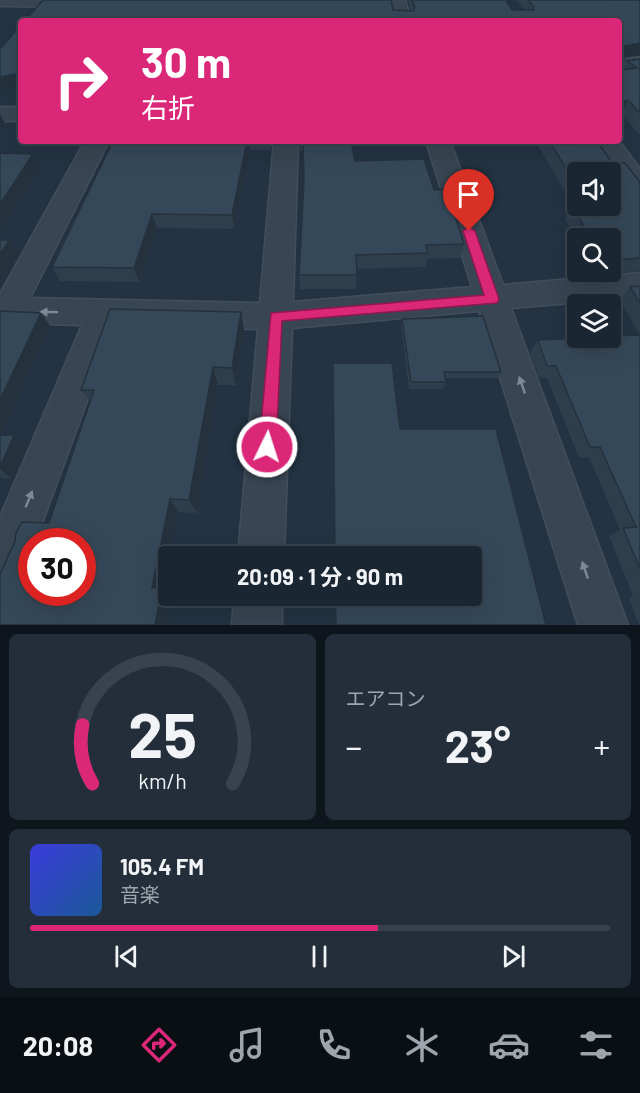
<!DOCTYPE html>
<html lang="ja">
<meta charset="utf-8">
<style>
body{margin:0;font-family:Barlow,"Noto Sans JP",sans-serif;background:#232e3a;color:#f1f3f6;height:100vh;display:flex;flex-direction:column;font-size:22px;white-space:nowrap}
*{box-sizing:border-box;margin:0}
p{font-size:20px;color:#9fa5ac}
.icon{flex:none;width:33px;height:33px;fill:none;stroke:currentColor;stroke-width:2;stroke-linecap:round;stroke-linejoin:round}
.map{position:relative;height:625px;overflow:hidden}
.side{display:flex;flex-direction:column;gap:9px;padding:9px;background:#0e151c;flex:1}
.side>*{flex:none}
.hud{position:absolute;left:18px;top:18px;width:604px;height:126px;border-radius:6px;box-shadow:0 6px 24px #0002,0 0 0 2px #38434d;background:#db2777;color:#fff;overflow:hidden}
.fabs{position:absolute;left:567px;top:162px;display:grid;gap:12px}
.fabs a{display:grid;place-items:center;width:54px;height:54px;border-radius:6px;background:#1a2632;box-shadow:0 6px 24px #0002,0 0 0 2px #38434d;font-size:30px}
.speed{position:absolute;left:18px;top:528px;display:flex;gap:12px;font-size:30px;font-weight:700;text-align:center}
.speed>*{display:grid;place-content:center;width:78px;height:78px;border-radius:50%;background:#1a2632;box-shadow:0 6px 24px #0002,0 0 0 2px #38434d;line-height:1}
.speed .limit{border:9px solid #d22;background:#fff;color:#111}
.pin{position:absolute;display:grid;place-items:center;width:51px;height:51px;color:#fff;margin:-62px -26px;border-radius:50% 50% 50% 0;rotate:-45deg;box-shadow:0 0 6px #0007}
.pin .icon{rotate:45deg}
.me{position:absolute;width:66px;margin:-33px;rotate:4deg;stroke-linejoin:round;filter:drop-shadow(0 0 4px #0008)}
.turn{display:flex;align-items:center;gap:21px;height:126px;padding:0 24px;font-size:27px}
.turn .icon{width:78px;height:78px;stroke-width:2.5}
.turn b{display:block;font-size:42px;line-height:51px}
.big{font-size:45px;font-weight:700;line-height:1.1}
.side .widget{flex:1;display:flex;flex-direction:column;justify-content:center;gap:9px;min-width:0;padding:0 21px;border-radius:9px;background:#232e3a}
.side .dial{align-items:center;gap:0}
.dial svg{height:156px;overflow:visible;fill:none;stroke:#38434d;stroke-width:7;stroke-linecap:round;text-anchor:middle}
.dial text{fill:#f1f3f6;stroke:none}
.song{display:flex;align-items:center;gap:18px}
.cover{width:72px;height:72px;border-radius:9px;background:linear-gradient(135deg,hsl(240 70% 55%),hsl(210 70% 35%))}
.played{height:6px;border-radius:3px;background:linear-gradient(90deg,#db2777 60%,#38434d 60%)}
.keys{display:flex;justify-content:space-around;direction:ltr}
.heat{display:flex;justify-content:space-between;align-items:center;font-size:33px;direction:ltr}
.side .tiles{flex:1;display:grid;gap:9px;grid-template-columns:1fr 1fr}
.widget:last-child{grid-column:span 2}
.trip{position:absolute;left:158px;top:546px;width:324px;height:60px;border-radius:6px;background:#1a2632;box-shadow:0 6px 24px #0002,0 0 0 2px #38434d;font-weight:700;line-height:60px;text-align:center}
.tab-bar{display:flex;height:96px;justify-content:space-around;align-items:center;background:#0a0f14;color:#9fa5ac}
.tab-bar .icon{width:42px;height:42px}
.tab-bar .on{color:#db2777}
.tab-bar b{font-size:27px;color:#f1f3f6}
.map>svg:first-child{display:block}
</style>
<div class="map">
<svg width="640" height="625" viewBox="0 0 640 625">
<rect width="100%" height="100%" fill="#233343"/>
<g fill="none" stroke-linecap="round" stroke-linejoin="round">
<defs>
<g id="minor">
<path d="M0 0H92L93 2 85 7 0 6Z"/>
<path d="M389 0H405L411 21H393Z"/>
<path d="M640 57V69L620 72V60Z"/>
<rect x="0" y="107" width="21" height="14"/>
<path d="M85 141H109L30 298 260 303 274 141H298L293 302 472 287 426 141H450L503 285 640 273V297L511 308 628 625H578L479 311 292 328 284 556H238L258 329 115 325 35 542H32V551L17 590 0 596V517L82 325 0 323V294Z"/>
<path d="M595 141H619L640 169V195L631 193Z"/>
<path d="M234 596H282V625H232Z"/>
</g>
</defs>
<use href="#minor" stroke="#424e5b" stroke-width="3"/>
<use href="#minor" fill="#384552" fill-rule="evenodd"/>
</g>
<g fill="#2e3e4d" fill-rule="evenodd">
<path d="M408 0H506L512 10H524L516 0H640V55L624 58 620 69V21L393 10 410 11Z"/>
<path d="M640 59V135L621 114 622 70 627 61Z"/>
<path d="M113 141H273L271 150H250L234 229 157 228 139 282 60 281 52 267Z"/>
<path d="M298 141H351L355 161 434 190 464 244 460 258 427 259 425 267 357 269 356 289H300L299 275 304 183 303 151H300Z"/>
<path d="M535 141H597L613 164 640 181V271L604 274 603 272H610V238H578V242L565 219 572 205H573ZM578 172 610 206H578Z"/>
<path d="M640 286V625H639L629 598 633 596 609 536 620 530 589 457 579 458 547 378H539L530 353 538 340 640 335 620 301 630 287Z"/>
<path d="M0 311 41 313 50 326 1 435H14L26 446 12 479 0 478Z"/>
<path d="M241 312 244 331 236 385H218L197 513 178 512 168 556V568L164 589 172 596 167 625H0L49 523 90 402 81 390Z"/>
<path d="M402 319 501 372 498 378H445L446 382 443 389H409L401 326Z"/>
<path d="M333 363 400 429 546 625H335L334 596H471V556H334Z"/>
</g>
<g fill="#25323e">
<path d="M640 43V55L622 58 624 46Z"/>
<path d="M21 73V87L0 91V77Z"/>
<path d="M628 100 621 114H620V102Z"/>
<path d="M0 114 5 123 0 129Z"/>
<path d="M247 141H249L250 150 234 229 232 215Z"/>
<path d="M270 141H273L271 150Z"/>
<path d="M33 154 40 168 0 231V204Z"/>
<path d="M152 214 157 228 139 282 134 268Z"/>
<path d="M9 240 18 253 0 286V255Z"/>
<path d="M241 312 244 331 236 385 232 368Z"/>
<path d="M41 313 50 326 0 437V400Z"/>
<path d="M213 367 218 385 197 513 189 500Z"/>
<path d="M14 435 26 446 12 479 0 469V467Z"/>
<path d="M170 499 178 512 170 556H168V568L164 589 168 593V596H172L167 625H155L152 588Z"/>
</g>
<g fill="#354859" stroke="#25323e" stroke-width="1.5" fill-rule="evenodd">
<path d="M43 0H391L393 10 413 11 415 8 412 0H506L512 10H534V7L528 0H640V43L624 46V60L620 57V21H25Z"/>
<path d="M21 25V73L0 77V47H2Z"/>
<path d="M640 59V113L628 100 620 102V70L637 68 627 61Z"/>
<path d="M113 141H247L232 215 152 214 134 268 52 267Z"/>
<path d="M303 141H351L355 161 424 159 434 190 447 189 464 244 426 245 428 253 356 255 357 275H299L304 180Z"/>
<path d="M549 141H597L613 164 625 163 639 181H640V258L613 260 610 256V238H591L572 205 610 206V172H578V187Z"/>
<path d="M0 153 33 154 0 204Z"/>
<path d="M0 240H9L0 255Z"/>
<path d="M640 286V303L630 287Z"/>
<path d="M110 309 241 312 232 368 213 367 189 500 170 499 152 588 162 587 155 625H0V574L15 541 16 533 22 522 49 523 94 390H81ZM32 542H82V592H32Z"/>
<path d="M0 311 41 313 0 400Z"/>
<path d="M483 316 501 372H444L446 382H411L402 319Z"/>
<path d="M640 335V569L623 528 636 527 600 447H590L556 366H547L538 340 586 338H610V336Z"/>
<path d="M333 363H392L400 429H496L546 625H336L335 596H471V556H335Z"/>
<path d="M0 435H14L0 467Z"/>
</g>
<defs><path id="oneway-solid" d="M-6-.8H1V-3.2L6.5 0L1 3.2V.8H-6Z" transform="scale(1.5)"/></defs>
<g fill="#7d8995">
<use href="#oneway-solid" transform="translate(49 312) rotate(-179)"/>
<use href="#oneway-solid" transform="translate(522 385) rotate(-109)"/>
<use href="#oneway-solid" transform="translate(29 499) rotate(-68)"/>
<use href="#oneway-solid" transform="translate(585 570) rotate(-109)"/>
</g>
<path fill="#db2777" stroke="#8e194d" stroke-width="1.5" d="M469 227 475 231 499 299 497 303 282 321 276 447 273 453 267 455 262 453 259 447 271 313 484 295 463 231Z"/>
</svg>
<div class="fabs">
<a><svg class="icon" aria-label="sound" viewBox="0 0 24 24"><path d="M4 9h4l5-4v14l-5-4H4zM17 9q2 3 0 6"/></svg></a>
<a><svg class="icon" aria-label="search" viewBox="0 0 24 24"><circle cx="10" cy="10" r="6"/><path d="M15 15l6 6"/></svg></a>
<a><svg class="icon" aria-label="layers" viewBox="0 0 24 24"><path d="M12 4l9 5-9 5-9-5zM3 14l9 5 9-5"/></svg></a>
</div>
<div class="speed"><div class="limit">30</div></div>
<div class="pin" style="left:469px;top:231px;background:#d93025"><svg class="icon" aria-label="arrive" viewBox="0 0 24 24"><path d="M6 21V4h12l-3 4 3 4H6"/></svg></div>
<svg class="me" style="left:267px;top:447px" viewBox="-20 -20 40 40"><circle r="17" fill="#db2777" stroke="#fff" stroke-width="3"/><path d="M0-11L8 9 0 5-8 9z" fill="#fff"/></svg>
<div class="trip">20:09 · 1 分 · 90 m</div>
<div class="hud">
<div class="turn"><svg class="icon" aria-label="right" viewBox="0 0 24 24"><path d="M7 20v-9h11M14 6l5 5-5 5"/></svg><div><b>30 m</b>右折</div></div>
</div>
</div>
<section class="side">
<div class="tiles">
<div class="widget dial"><svg viewBox="0 0 100 80">
<path d="M14 69A42 42 0 1 1 86 69"/>
<path d="M14 69A42 42 0 0 1 9 39" stroke="#db2777"/>
<text x="50" y="56" font-size="32" font-weight="700">25</text>
<text x="50" y="72" font-size="11">km/h</text>
</svg></div>
<div class="widget"><p>エアコン</p>
<div class="heat"><a>−</a><b class="big">23°</b><a>+</a></div>
</div>
<div class="widget">
<div class="song"><i class="cover"></i><div><b>105.4 FM</b><p>音楽</p></div></div>
<div class="played"></div>
<div class="keys"><svg class="icon" aria-label="previous" viewBox="0 0 24 24"><path d="M18 5L8 12l10 7zM5 5v14"/></svg><svg class="icon" aria-label="pause" viewBox="0 0 24 24"><path d="M8 5v14M16 5v14"/></svg><svg class="icon" aria-label="next" viewBox="0 0 24 24"><path d="M6 5l10 7-10 7zM19 5v14"/></svg></div>
</div>
</div>
</section>
<nav class="tab-bar">
<b>20:08</b>
<svg class="icon on" aria-label="directions" viewBox="0 0 24 24"><path d="M12 3l9 9-9 9-9-9zM9 14v-3h6M13 9l2 2-2 2"/></svg>
<svg class="icon" aria-label="music" viewBox="0 0 24 24"><path d="M9 18V5l10-2v13"/><circle cx="6" cy="18" r="3"/><circle cx="16" cy="16" r="3"/></svg>
<svg class="icon" aria-label="phone" viewBox="0 0 24 24"><path d="M5 4h4l2 5-3 2q2 4 5 5l2-3 5 2v4C11 20 4 13 5 4z"/></svg>
<svg class="icon" aria-label="climate" viewBox="0 0 24 24"><path d="M12 3v18M4 7l16 10M4 17L20 7"/></svg>
<svg class="icon" aria-label="car" viewBox="0 0 24 24"><path d="M5 17H2v-5l4-1 3-4h7l3 4 3 1v5h-3M9 17h6M6 11h13"/><circle cx="7" cy="17" r="2"/><circle cx="17" cy="17" r="2"/></svg>
<svg class="icon" aria-label="filters" viewBox="0 0 24 24"><path d="M4 7h16M4 17h16"/><circle cx="9" cy="7" r="2"/><circle cx="15" cy="17" r="2"/></svg>
</nav>
